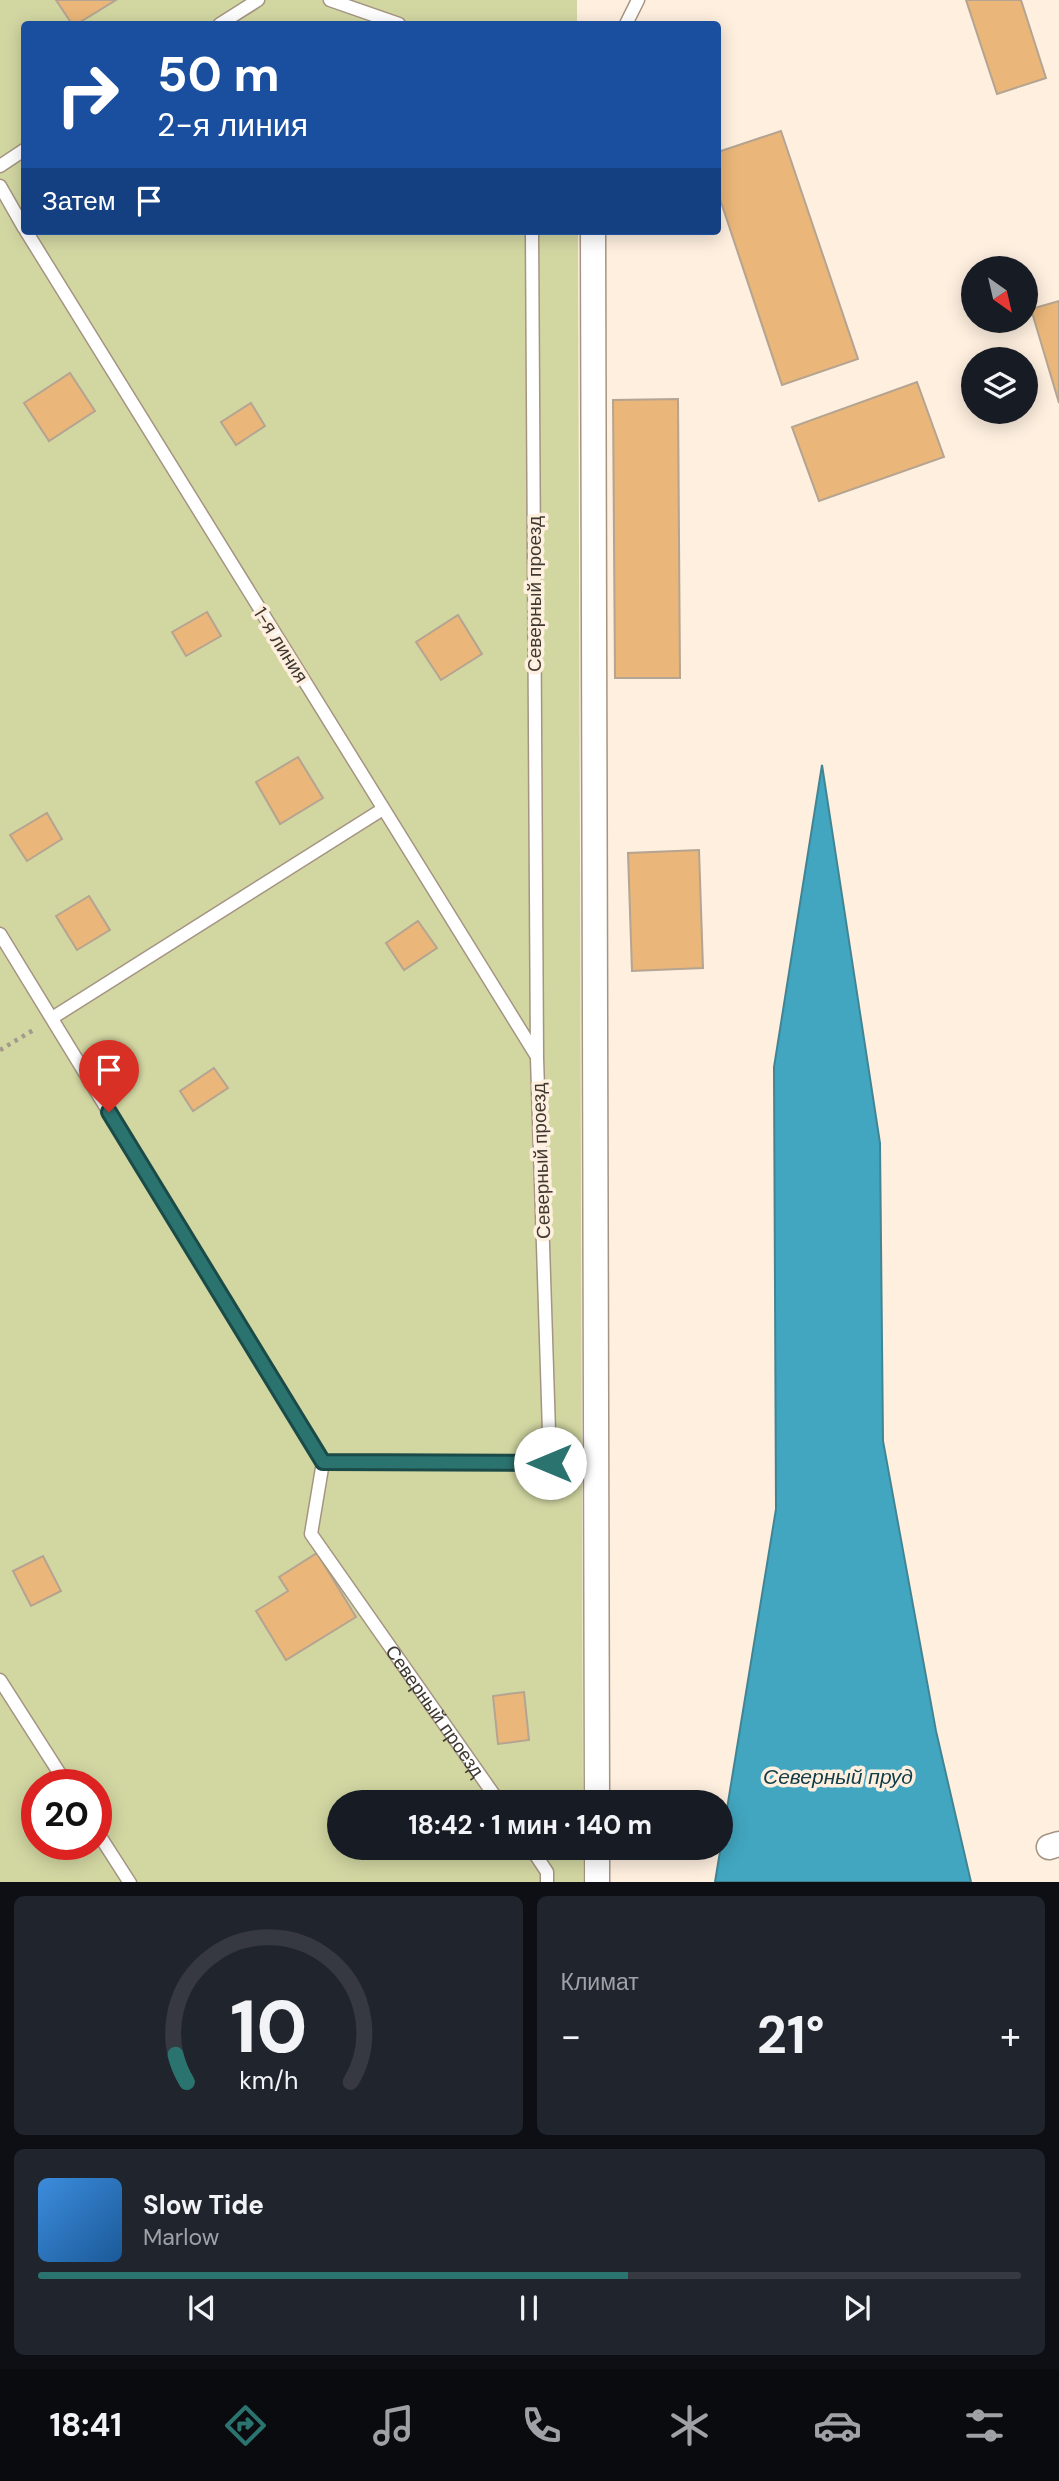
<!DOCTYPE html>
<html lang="ru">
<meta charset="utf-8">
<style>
body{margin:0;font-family:"DM Sans",sans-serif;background:#20242c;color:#f1f3f6;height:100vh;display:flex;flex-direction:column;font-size:26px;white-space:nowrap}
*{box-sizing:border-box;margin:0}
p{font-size:23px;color:#9ea1a6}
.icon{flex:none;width:38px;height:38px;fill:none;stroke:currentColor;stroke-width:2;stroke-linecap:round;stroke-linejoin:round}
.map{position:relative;height:1882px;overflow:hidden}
.details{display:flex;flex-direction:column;gap:14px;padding:14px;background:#0d0f14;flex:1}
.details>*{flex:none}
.top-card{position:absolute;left:21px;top:21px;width:700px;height:214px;border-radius:7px;box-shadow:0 4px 18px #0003;background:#1a4fa0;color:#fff;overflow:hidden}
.needle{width:46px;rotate:146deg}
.tools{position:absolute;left:961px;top:256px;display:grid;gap:14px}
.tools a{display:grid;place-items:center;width:77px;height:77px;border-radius:50%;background:#171b24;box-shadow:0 4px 18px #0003;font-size:35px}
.speed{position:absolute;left:21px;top:1769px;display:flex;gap:14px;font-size:35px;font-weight:700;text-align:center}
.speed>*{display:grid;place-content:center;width:91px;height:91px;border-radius:50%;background:#171b24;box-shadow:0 4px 18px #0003;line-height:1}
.speed .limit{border:10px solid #d22;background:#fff;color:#111}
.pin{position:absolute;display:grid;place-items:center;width:60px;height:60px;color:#fff;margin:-72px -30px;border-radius:50% 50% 50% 0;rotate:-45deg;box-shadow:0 0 7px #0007}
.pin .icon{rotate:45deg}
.me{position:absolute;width:77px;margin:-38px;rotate:270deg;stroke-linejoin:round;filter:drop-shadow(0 0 5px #0008)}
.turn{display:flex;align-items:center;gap:24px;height:147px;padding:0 21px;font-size:32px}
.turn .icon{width:91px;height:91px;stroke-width:2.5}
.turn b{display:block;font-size:49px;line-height:60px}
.then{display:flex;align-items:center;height:66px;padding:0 21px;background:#0003;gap:14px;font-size:26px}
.big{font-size:52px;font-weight:700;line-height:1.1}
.details .widget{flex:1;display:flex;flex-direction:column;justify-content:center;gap:10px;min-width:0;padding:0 24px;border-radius:10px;background:#20242c}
.details .dial{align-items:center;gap:0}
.dial svg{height:182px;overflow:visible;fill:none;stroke:#363941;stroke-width:7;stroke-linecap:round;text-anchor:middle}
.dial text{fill:#f1f3f6;stroke:none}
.song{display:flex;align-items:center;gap:21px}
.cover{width:84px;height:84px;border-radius:10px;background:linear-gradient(135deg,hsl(210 70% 55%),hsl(210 70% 35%))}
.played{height:7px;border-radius:4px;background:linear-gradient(90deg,#2a736f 60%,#363941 60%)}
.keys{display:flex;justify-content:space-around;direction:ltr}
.heat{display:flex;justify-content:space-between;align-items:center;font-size:38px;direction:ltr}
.details .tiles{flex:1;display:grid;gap:14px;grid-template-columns:1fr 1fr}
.widget:last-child{grid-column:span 2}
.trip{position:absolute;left:327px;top:1790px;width:406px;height:70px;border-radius:35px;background:#171b24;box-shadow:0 4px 18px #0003;font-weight:700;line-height:70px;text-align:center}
.menu{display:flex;height:112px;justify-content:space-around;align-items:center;background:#090b0e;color:#9ea1a6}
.menu .icon{width:49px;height:49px}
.menu .on{color:#2a736f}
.menu b{font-size:32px;color:#f1f3f6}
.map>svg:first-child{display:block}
</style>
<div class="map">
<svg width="1059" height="1883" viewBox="0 0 1059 1883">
<rect width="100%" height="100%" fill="#feefdf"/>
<path fill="#d2d7a2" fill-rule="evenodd" d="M0 0H577V24H24V231H578L583 1802H340V1848H583V1882L0 1883ZM37 1785H96V1844H37Z"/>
<path fill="#42a6c0" stroke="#418595" stroke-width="2" d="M822 765 880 1143 883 1441 936 1731 971 1882H715L776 1509 774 1067Z"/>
<g fill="#eab679" stroke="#b4a491" stroke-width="2">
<path d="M56 0H116L77 24H72Z"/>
<path d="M966 0H1021L1046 78 997 94Z"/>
<path d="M781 131 858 359 782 385 718 193V152Z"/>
<path d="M1059 301V403L1031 309Z"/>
<path d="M70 373 95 411 49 441 24 403Z"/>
<path d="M917 382 944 457 819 501 792 427Z"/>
<path d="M678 399 680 678H615L613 400Z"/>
<path d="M251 403 265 426 236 445 221 422Z"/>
<path d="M207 612 221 636 186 656 172 632Z"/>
<path d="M458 615 482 654 441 680 416 642Z"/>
<path d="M298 757 323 798 280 824 256 782Z"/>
<path d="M47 813 62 839 27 861 10 835Z"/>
<path d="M699 850 703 968 632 971 628 853Z"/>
<path d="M89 896 110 930 77 950 56 916Z"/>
<path d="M418 921 437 948 404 970 386 943Z"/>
<path d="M214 1068 228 1088 193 1111 180 1091Z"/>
<path d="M317 1553 356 1617 286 1660 256 1611 288 1591 279 1577Z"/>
<path d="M43 1556 61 1591 31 1606 13 1571Z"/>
<path d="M524 1692 529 1740 498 1744 493 1696Z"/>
</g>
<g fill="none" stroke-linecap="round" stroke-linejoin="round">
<defs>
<g id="lane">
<path d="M330 0 399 24"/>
<path d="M220 24 258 0"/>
<path d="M626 24 638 0"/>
<path d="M0 166 24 150"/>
<path d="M0 186 24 228"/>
<path d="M26 231 536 1055"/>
<path d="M0 934 323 1462"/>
<path d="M52 1018 383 809"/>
<path d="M323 1462 550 1463 537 1058 532 231"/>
<path id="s1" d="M323 1462 311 1534 499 1802"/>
<path d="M0 1680 67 1785"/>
<path d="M96 1830 130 1883"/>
<path d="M531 1848 547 1872V1883"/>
</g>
<g id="street">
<path d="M593 231 597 1802"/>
<path d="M1049 1847 1059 1844"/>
<path d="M597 1848V1883"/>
</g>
</defs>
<use href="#lane" stroke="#a59482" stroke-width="15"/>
<use href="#street" stroke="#a59482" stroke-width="27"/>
<path stroke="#a4998d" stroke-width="4.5" stroke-dasharray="3.5 5" stroke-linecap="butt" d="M0 1050 35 1029"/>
<use href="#lane" stroke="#fff" stroke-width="12"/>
<use href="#street" stroke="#fff" stroke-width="24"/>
</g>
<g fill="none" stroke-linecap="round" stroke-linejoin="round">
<defs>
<path id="route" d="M109 1112 323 1462 550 1463"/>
</defs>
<use href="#route" stroke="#1b4b48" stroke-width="18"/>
<use href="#route" stroke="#2a736f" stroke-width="12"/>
</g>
<g text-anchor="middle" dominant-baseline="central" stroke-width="7" stroke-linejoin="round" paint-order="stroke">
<g font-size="19" fill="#3f3830" stroke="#feefdf">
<text transform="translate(534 594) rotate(-90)">Северный проезд</text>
<text transform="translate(281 645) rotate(58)">1-я линия</text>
<text transform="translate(541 1161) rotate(-92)">Северный проезд</text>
<text stroke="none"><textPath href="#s1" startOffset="289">Северный проезд</textPath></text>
</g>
<g font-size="21" font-style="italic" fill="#103d49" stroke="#feefdf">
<text x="838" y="1777">Северный пруд</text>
</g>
</g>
</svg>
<div class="tools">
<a><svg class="needle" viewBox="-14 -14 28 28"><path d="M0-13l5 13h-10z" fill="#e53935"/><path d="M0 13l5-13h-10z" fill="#9ea1a6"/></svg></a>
<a><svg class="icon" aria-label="layers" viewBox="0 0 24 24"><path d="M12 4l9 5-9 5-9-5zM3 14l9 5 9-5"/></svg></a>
</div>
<div class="speed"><div class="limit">20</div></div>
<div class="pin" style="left:109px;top:1112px;background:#d93025"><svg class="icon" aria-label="arrive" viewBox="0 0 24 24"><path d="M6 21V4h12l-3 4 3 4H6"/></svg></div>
<svg class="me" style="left:550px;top:1463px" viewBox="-20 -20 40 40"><circle r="19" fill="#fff"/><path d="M0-13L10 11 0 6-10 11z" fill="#2a736f"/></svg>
<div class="trip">18:42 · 1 мин · 140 m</div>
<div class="top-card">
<div class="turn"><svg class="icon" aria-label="right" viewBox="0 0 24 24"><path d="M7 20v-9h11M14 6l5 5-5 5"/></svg><div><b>50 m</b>2-я линия</div></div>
<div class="then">Затем<svg class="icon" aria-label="arrive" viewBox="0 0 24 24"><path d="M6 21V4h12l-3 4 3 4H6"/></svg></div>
</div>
</div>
<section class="details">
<div class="tiles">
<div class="widget dial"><svg viewBox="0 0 100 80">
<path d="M14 69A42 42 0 1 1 86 69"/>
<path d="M14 69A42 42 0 0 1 9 57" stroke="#2a736f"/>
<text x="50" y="56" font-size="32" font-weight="700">10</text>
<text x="50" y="72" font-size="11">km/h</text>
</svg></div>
<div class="widget"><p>Климат</p>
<div class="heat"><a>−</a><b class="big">21°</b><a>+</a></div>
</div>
<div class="widget">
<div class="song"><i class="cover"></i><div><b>Slow Tide</b><p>Marlow</p></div></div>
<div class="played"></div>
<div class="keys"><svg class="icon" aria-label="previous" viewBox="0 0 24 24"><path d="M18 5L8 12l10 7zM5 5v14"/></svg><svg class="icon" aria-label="pause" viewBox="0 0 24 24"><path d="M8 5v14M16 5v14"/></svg><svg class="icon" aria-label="next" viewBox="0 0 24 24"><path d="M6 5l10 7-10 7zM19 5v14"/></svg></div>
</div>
</div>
</section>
<nav class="menu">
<b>18:41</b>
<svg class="icon on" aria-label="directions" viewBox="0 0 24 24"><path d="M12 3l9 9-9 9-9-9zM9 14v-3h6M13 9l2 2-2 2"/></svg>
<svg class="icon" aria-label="music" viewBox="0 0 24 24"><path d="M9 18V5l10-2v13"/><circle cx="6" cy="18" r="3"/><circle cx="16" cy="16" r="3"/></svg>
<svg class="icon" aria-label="phone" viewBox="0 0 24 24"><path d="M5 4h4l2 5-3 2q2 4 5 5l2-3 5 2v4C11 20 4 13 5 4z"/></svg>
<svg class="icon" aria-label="climate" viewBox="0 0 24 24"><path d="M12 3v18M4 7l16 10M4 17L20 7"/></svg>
<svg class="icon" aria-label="car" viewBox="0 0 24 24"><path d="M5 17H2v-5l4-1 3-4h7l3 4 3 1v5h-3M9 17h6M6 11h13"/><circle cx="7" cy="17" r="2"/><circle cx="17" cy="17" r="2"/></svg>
<svg class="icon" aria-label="filters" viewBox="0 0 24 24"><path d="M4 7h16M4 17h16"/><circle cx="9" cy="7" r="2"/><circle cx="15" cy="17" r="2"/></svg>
</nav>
